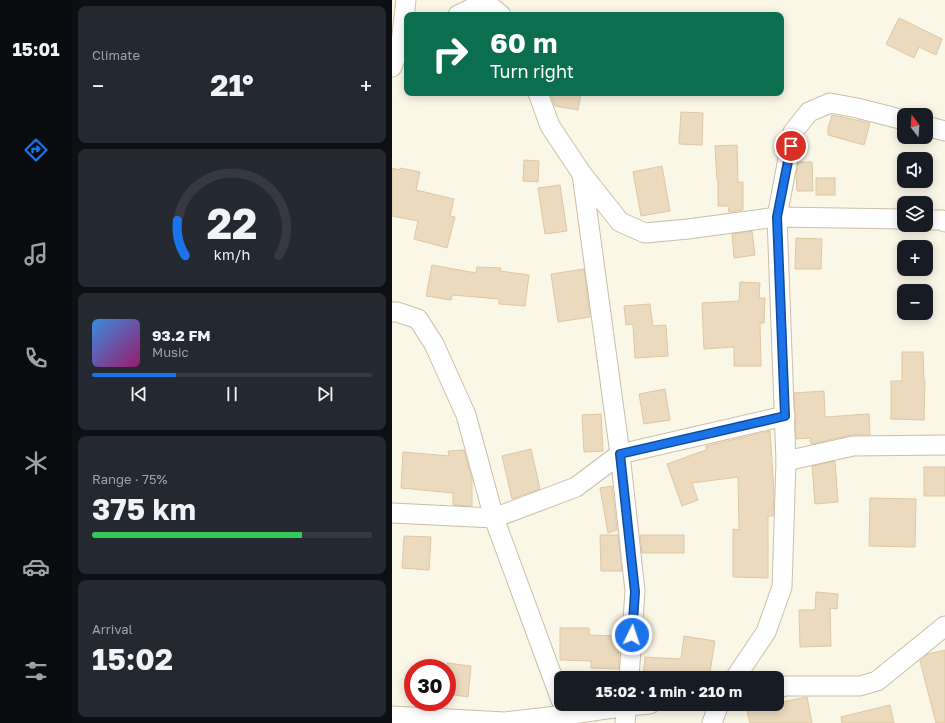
<!DOCTYPE html>
<meta charset="utf-8">
<style>
body{margin:0;font-family:"Golos Text",sans-serif;background:#242831;color:#f1f3f6;height:100vh;display:flex;flex-direction:column;font-size:15px;white-space:nowrap}
*{box-sizing:border-box;margin:0}
p{font-size:13px;color:#9ea1a6}
.icon{flex:none;width:22px;height:22px;fill:none;stroke:currentColor;stroke-width:2;stroke-linecap:round;stroke-linejoin:round}
.map{position:relative;flex:1;overflow:hidden}
.side{display:flex;flex-direction:column;gap:6px;padding:6px;background:#0d0f14;width:320px}
.side>*{flex:none}
.banner{position:absolute;left:12px;top:12px;width:380px;height:84px;border-radius:8px;box-shadow:0 2px 10px #0003;background:#0b6e4f;color:#fff;overflow:hidden}
.needle{width:26px;rotate:343deg}
.controls{position:absolute;left:505px;top:108px;display:grid;gap:8px}
.controls a{display:grid;place-items:center;width:36px;height:36px;border-radius:8px;background:#171b24;box-shadow:0 2px 10px #0003;font-size:20px}
.speed{position:absolute;left:12px;top:659px;display:flex;gap:8px;font-size:20px;font-weight:700;text-align:center}
.speed>*{display:grid;place-content:center;width:52px;height:52px;border-radius:50%;background:#171b24;box-shadow:0 2px 10px #0003;line-height:1}
.speed .limit{border:6px solid #d22;background:#fff;color:#111}
.pin{position:absolute;display:grid;place-items:center;width:34px;height:34px;color:#fff;margin:-17px;border:2px solid #fff;border-radius:50%;box-shadow:0 1px 4px #0007}
.me{position:absolute;width:44px;margin:-22px;rotate:4deg;stroke-linejoin:round;filter:drop-shadow(0 0 3px #0008)}
.turn{display:flex;align-items:center;gap:14px;height:84px;padding:0 20px;font-size:18px}
.turn .icon{width:52px;height:52px;stroke-width:2.5}
.turn b{display:block;font-size:28px;line-height:34px}
.big{font-size:30px;font-weight:700;line-height:1.1}
.side .tile{flex:1;display:flex;flex-direction:column;justify-content:center;gap:6px;min-width:0;padding:0 14px;border-radius:8px;background:#242831}
.side .dial{align-items:center;gap:0}
.dial svg{height:104px;overflow:visible;fill:none;stroke:#363941;stroke-width:7;stroke-linecap:round;text-anchor:middle}
.dial text{fill:#f1f3f6;stroke:none}
.song{display:flex;align-items:center;gap:12px}
.cover{width:48px;height:48px;border-radius:6px;background:linear-gradient(135deg,hsl(210 70% 55%),hsl(320 70% 35%))}
.played{height:4px;border-radius:2px;background:linear-gradient(90deg,#1a73e8 30%,#363941 30%)}
.keys{display:flex;justify-content:space-around;direction:ltr}
.heat{display:flex;justify-content:space-between;align-items:center;font-size:22px;direction:ltr}
.charge{height:6px;border-radius:3px;background:linear-gradient(90deg,#34c759 75%,#363941 0)}
.trip{position:absolute;left:162px;top:671px;width:230px;height:40px;border-radius:8px;background:#171b24;box-shadow:0 2px 10px #0003;font-weight:700;line-height:40px;text-align:center}
main{display:flex;flex:1;min-height:0}
.tab-bar{display:flex;flex-direction:column;width:72px;justify-content:space-around;align-items:center;background:#090b0e;color:#9ea1a6}
.tab-bar .icon{width:28px;height:28px}
.tab-bar .on{color:#1a73e8}
.tab-bar b{font-size:18px;color:#f1f3f6}
.map>svg:first-child{display:block}
</style>
<main>
<nav class="tab-bar">
<b>15:01</b>
<svg class="icon on" aria-label="directions" viewBox="0 0 24 24"><path d="M12 3l9 9-9 9-9-9zM9 14v-3h6M13 9l2 2-2 2"/></svg>
<svg class="icon" aria-label="music" viewBox="0 0 24 24"><path d="M9 18V5l10-2v13"/><circle cx="6" cy="18" r="3"/><circle cx="16" cy="16" r="3"/></svg>
<svg class="icon" aria-label="phone" viewBox="0 0 24 24"><path d="M5 4h4l2 5-3 2q2 4 5 5l2-3 5 2v4C11 20 4 13 5 4z"/></svg>
<svg class="icon" aria-label="climate" viewBox="0 0 24 24"><path d="M12 3v18M4 7l16 10M4 17L20 7"/></svg>
<svg class="icon" aria-label="car" viewBox="0 0 24 24"><path d="M5 17H2v-5l4-1 3-4h7l3 4 3 1v5h-3M9 17h6M6 11h13"/><circle cx="7" cy="17" r="2"/><circle cx="17" cy="17" r="2"/></svg>
<svg class="icon" aria-label="filters" viewBox="0 0 24 24"><path d="M4 7h16M4 17h16"/><circle cx="9" cy="7" r="2"/><circle cx="15" cy="17" r="2"/></svg>
</nav>
<section class="side">
<div class="tile"><p>Climate</p>
<div class="heat"><a>−</a><b class="big">21°</b><a>+</a></div>
</div>
<div class="tile dial"><svg viewBox="0 0 100 80">
<path d="M14 69A42 42 0 1 1 86 69"/>
<path d="M14 69A42 42 0 0 1 8 42" stroke="#1a73e8"/>
<text x="50" y="56" font-size="32" font-weight="700">22</text>
<text x="50" y="72" font-size="11">km/h</text>
</svg></div>
<div class="tile">
<div class="song"><i class="cover"></i><div><b>93.2 FM</b><p>Music</p></div></div>
<div class="played"></div>
<div class="keys"><svg class="icon" aria-label="previous" viewBox="0 0 24 24"><path d="M18 5L8 12l10 7zM5 5v14"/></svg><svg class="icon" aria-label="pause" viewBox="0 0 24 24"><path d="M8 5v14M16 5v14"/></svg><svg class="icon" aria-label="next" viewBox="0 0 24 24"><path d="M6 5l10 7-10 7zM19 5v14"/></svg></div>
</div>
<div class="tile"><p>Range · 75%</p><b class="big">375 km</b><div class="charge"></div></div>
<div class="tile"><p>Arrival</p><b class="big">15:02</b></div>
</section>
<div class="map">
<svg width="553" height="723" viewBox="0 0 553 723">
<rect width="100%" height="100%" fill="#fbf7e7"/>
<g fill="#ecdabe" stroke="#dfc7a2">
<path d="M507 18 550 39 544 55 527 47 522 58 494 44Z"/>
<path d="M158 93H189L186 110 163 106Z"/>
<path d="M289 112 311 113 310 145 287 144Z"/>
<path d="M440 115 478 123 472 145 436 135V128Z"/>
<path d="M345 145 346 182H351V210L337 212 336 206H326V180H325L323 146Z"/>
<path d="M132 160 147 161 146 182 131 181Z"/>
<path d="M406 162H420L421 191H405L404 174Z"/>
<path d="M270 166 278 211 249 216 241 172Z"/>
<path d="M0 168 8 170V168L28 172 24 190 62 199 58 216 63 217 55 248 22 239 26 221 0 216Z"/>
<rect x="424" y="178" width="19" height="17"/>
<path d="M168 185 175 231 153 234 146 188Z"/>
<path d="M360 231 363 255 342 258 340 234Z"/>
<path d="M404 238 430 239 429 269H403Z"/>
<path d="M40 265 84 273 85 267 109 268 108 271 137 275 133 306 107 304V299L60 295 59 300 34 296Z"/>
<path d="M192 269 198 317 166 322 159 274Z"/>
<path d="M348 282 368 283 367 298H373L372 323H368L369 366H342V347L312 349 310 303 347 301Z"/>
<path d="M258 304 261 326 274 325 276 356 243 358 241 324 234 325 232 306Z"/>
<path d="M510 352H531L532 381H533L532 420 499 419V381H510Z"/>
<path d="M273 389 278 420 252 424 247 394Z"/>
<path d="M432 391 433 417 477 414 478 435H459L419 444 418 438 404 439 402 393Z"/>
<path d="M209 414 211 451 192 452 190 415Z"/>
<path d="M378 431 382 492 381 516H376V578L341 577V529L347 530 346 477 300 483 306 500 290 506 275 464 314 450V446Z"/>
<path d="M139 449 148 489 120 499 110 456Z"/>
<path d="M72 450 80 479V506L61 505V493L9 488 11 452 57 456 56 451Z"/>
<path d="M443 461 446 502 423 504 420 466Z"/>
<rect x="532" y="467" width="21" height="29"/>
<path d="M220 486 225 530 216 533 208 488Z"/>
<path d="M478 498 524 499 523 547 477 546Z"/>
<path d="M208 535H226L230 571H209Z"/>
<path d="M248 535H292V553H250Z"/>
<path d="M12 536 39 537 37 570 10 568Z"/>
<path d="M424 592 446 594 445 609 438 608 439 646 408 647 407 610H423Z"/>
<path d="M168 628H197V635L227 636V669L199 668V661L168 660Z"/>
<path d="M292 636 323 641 317 678H251L253 657 289 659Z"/>
<path d="M553 650V723H544L528 661 536 654Z"/>
<path d="M55 663 79 666 76 697 55 694Z"/>
<path d="M415 697 420 723H358L353 704H385V703Z"/>
<path d="M498 705 502 723H450L449 717Z"/>
</g>
<g fill="none" stroke-linecap="round" stroke-linejoin="round">
<defs>
<g id="minor">
<path d="M93 2 109 15"/>
<path d="M66 15 97 0"/>
<path d="M0 67 9 43 14 0"/>
<path d="M146 93 158 126 190 174 228 222 253 233 296 229 385 217 512 219"/>
<path d="M534 126 553 131"/>
<path d="M190 174 228 454 243 591 237 678"/>
<path d="M534 220H550L553 222"/>
<path d="M0 312H5L26 319 42 344 74 415 102 518 169 700"/>
<path d="M394 461 461 446 553 445"/>
<path d="M0 513 102 518 184 487 228 454 393 416"/>
<path d="M343 678 374 632 390 587 394 461 385 217 401 132 417 112 438 103 465 108 512 120"/>
<path d="M385 688 394 686H468L485 681 553 626"/>
<path d="M0 716 113 722 174 715 235 706 258 704"/>
<path d="M233 723 235 704"/>
<path d="M320 723 327 704"/>
</g>
</defs>
<use href="#minor" stroke="#c9bfab" stroke-width="21"/>
<use href="#minor" stroke="#fff" stroke-width="19"/>
</g>
<g fill="none" stroke-linecap="round" stroke-linejoin="round">
<defs>
<path id="route" d="M240 635 243 592 228 454 393 416 385 217 399 146"/>
</defs>
<use href="#route" stroke="#114b97" stroke-width="10"/>
<use href="#route" stroke="#1a73e8" stroke-width="7"/>
</g>
</svg>
<div class="controls">
<a><svg class="needle" viewBox="-14 -14 28 28"><path d="M0-13l5 13h-10z" fill="#e53935"/><path d="M0 13l5-13h-10z" fill="#9ea1a6"/></svg></a>
<a><svg class="icon" aria-label="sound" viewBox="0 0 24 24"><path d="M4 9h4l5-4v14l-5-4H4zM17 9q2 3 0 6"/></svg></a>
<a><svg class="icon" aria-label="layers" viewBox="0 0 24 24"><path d="M12 4l9 5-9 5-9-5zM3 14l9 5 9-5"/></svg></a>
<a>+</a>
<a>−</a>
</div>
<div class="speed"><div class="limit">30</div></div>
<div class="pin" style="left:399px;top:146px;background:#d93025"><svg class="icon" aria-label="arrive" viewBox="0 0 24 24"><path d="M6 21V4h12l-3 4 3 4H6"/></svg></div>
<svg class="me" style="left:240px;top:635px" viewBox="-20 -20 40 40"><circle r="17" fill="#1a73e8" stroke="#fff" stroke-width="3"/><path d="M0-11L8 9 0 5-8 9z" fill="#fff"/></svg>
<div class="trip">15:02 · 1 min · 210 m</div>
<div class="banner">
<div class="turn"><svg class="icon" aria-label="right" viewBox="0 0 24 24"><path d="M7 20v-9h11M14 6l5 5-5 5"/></svg><div><b>60 m</b>Turn right</div></div>
</div>
</div>
</main>
